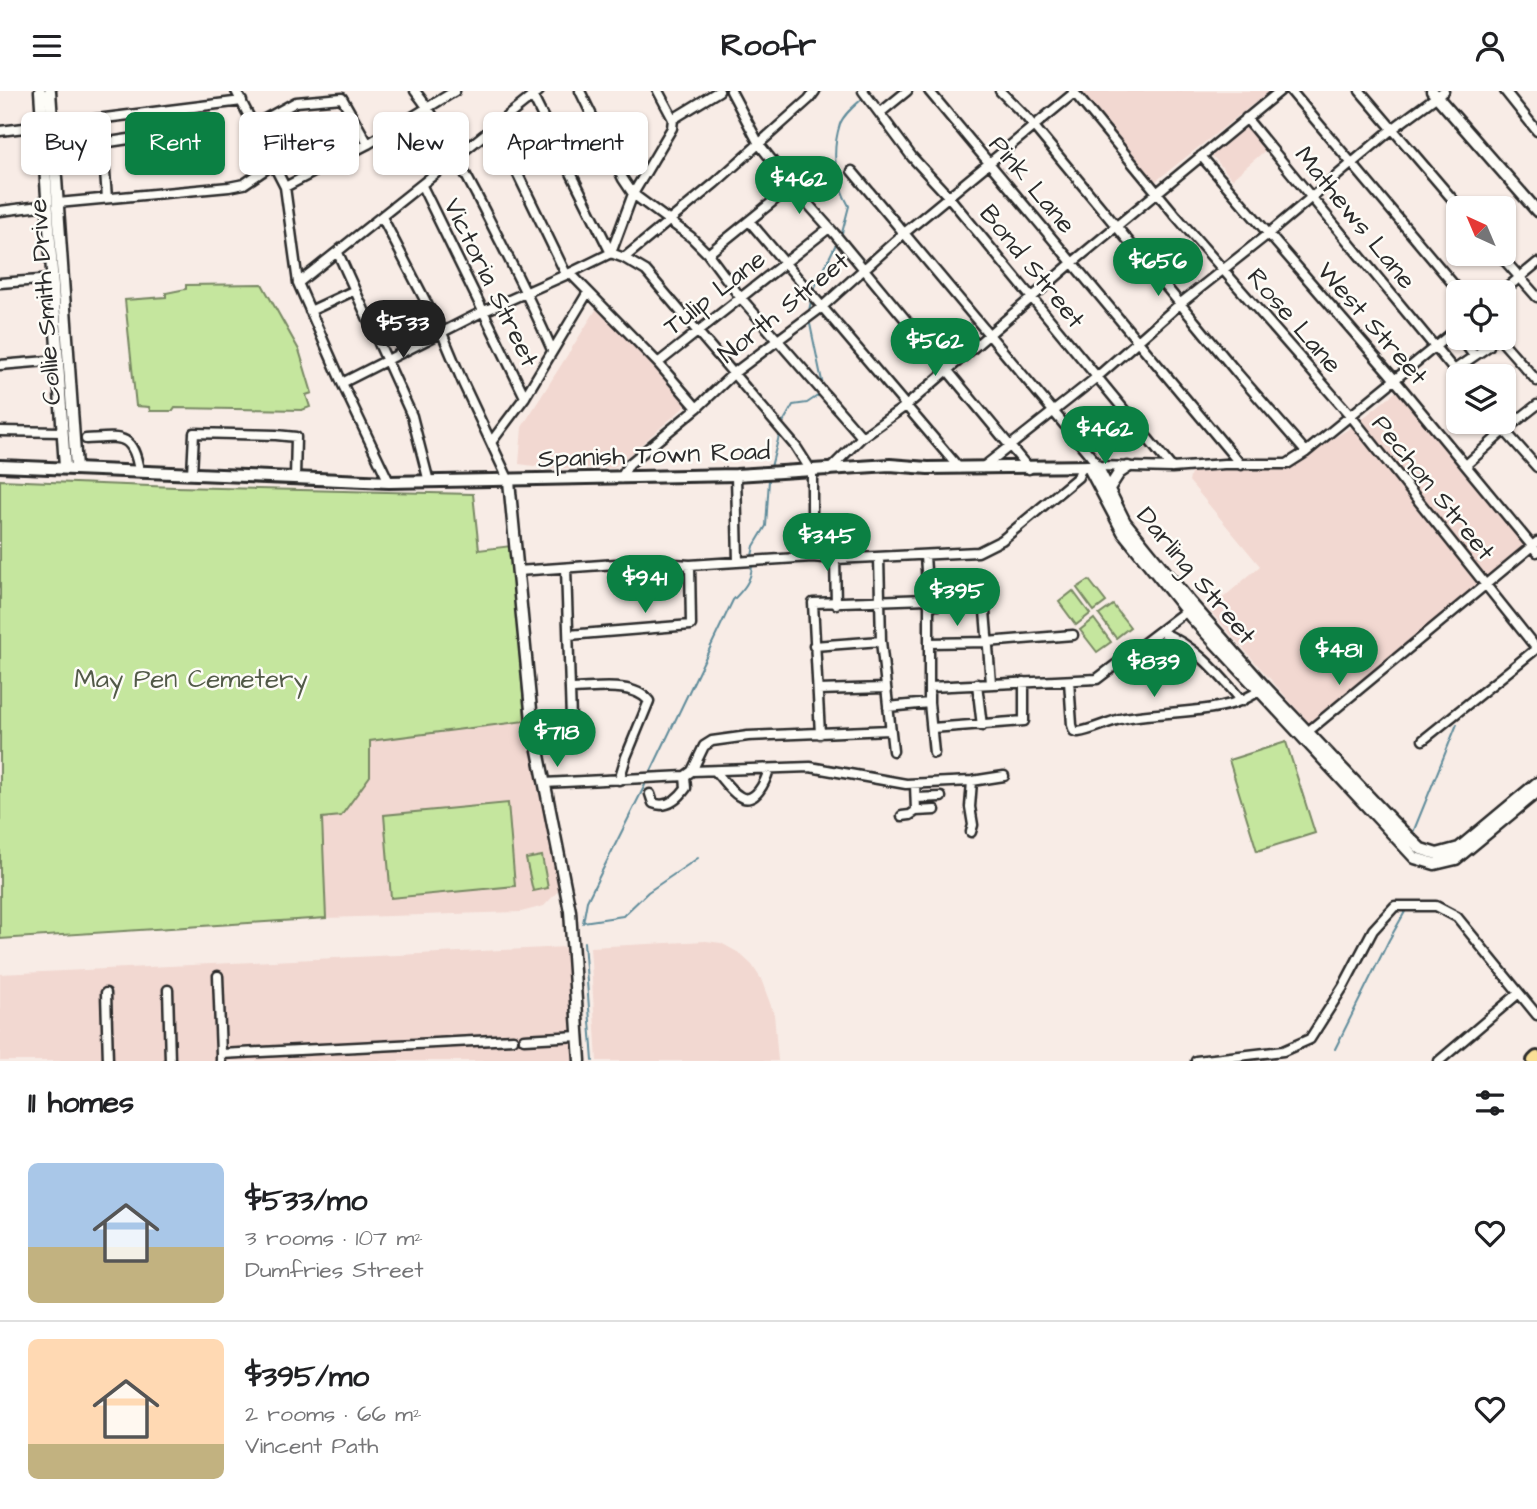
<!DOCTYPE html>
<meta charset="utf-8">
<style>
:root{--surface:#fff;--page:#f6f6f6;--text:#202124;--muted:#757577;--line:#e0e0e0;--accent:#0b8043}
body{margin:0;font-family:"Architects Daughter",sans-serif;background:var(--page);color:var(--text);height:100vh;display:flex;flex-direction:column;font-size:26px;white-space:nowrap}
*{box-sizing:border-box;margin:0}
p{font-size:23px;color:var(--muted)}
.icon{flex:none;width:38px;height:38px;fill:none;stroke:currentColor;stroke-width:2;stroke-linecap:round;stroke-linejoin:round}
.map{position:relative;height:970px;overflow:hidden}
.side{display:flex;flex-direction:column;background:var(--surface);flex:1}
.side>*{flex:none}
.hud{position:absolute;left:21px;top:21px;width:700px;height:63px;display:flex;gap:14px}
.needle{width:46px;rotate:316deg}
.tools{position:absolute;left:1446px;top:105px;display:grid;gap:14px}
.tools a{display:grid;place-items:center;width:70px;height:70px;border-radius:10px;background:var(--surface);box-shadow:0 2px 5px #0004;font-size:35px}
.price{position:absolute;translate:-50% -60px;padding:0 16px;border-radius:24px;background:var(--accent);color:#fff;font-size:23px;line-height:46px;filter:drop-shadow(0 2px 4px #0008)}
.price::after{content:'';position:absolute;left:50%;top:42px;width:21px;height:16px;margin-left:-10px;background:inherit;clip-path:polygon(0 0,100% 0,50% 100%)}
.price.current{background:#222;color:#fff}
ul{padding:0;list-style:none}
li{display:flex;align-items:center;gap:21px;height:175px;padding:0 28px}
li+li{border-top:2px solid var(--line)}
li span{display:grid;place-items:center;flex:none;width:196px;height:140px;border-radius:10px;color:#555}
li>.icon{margin-inline-start:auto}
span .icon{width:84px;height:84px;fill:#fffc;stroke-width:1}
li b{font-size:30px}
h2{display:flex;justify-content:space-between;align-items:center;height:84px;padding:0 28px;font-size:30px}
.pill{padding:0 24px;border-radius:10px;background:var(--surface);box-shadow:0 2px 5px #0004;font-size:24px;line-height:63px}
.pill.current{background:var(--accent);color:#fff}
header{display:flex;justify-content:space-between;align-items:center;height:91px;padding:0 28px;background:var(--surface);font-size:32px;font-weight:800}
.map>svg:first-child{display:block}
.built{fill:#f2d8d1}
.green{fill:#c5e69e;stroke:#788864;stroke-width:2}
.lines{fill:none;stroke-linecap:round;stroke-linejoin:round}
.stream{stroke:#608c9b;stroke-width:2}
.minor-casing{stroke:#2b2b2b;stroke-width:13}
.tertiary-casing{stroke:#2b2b2b;stroke-width:15}
.secondary-casing{stroke:#2b2b2b;stroke-width:16}
.trunk-casing{stroke:#2b2b2b;stroke-width:18}
.minor{stroke:#fdfcf7;stroke-width:8}
.tertiary{stroke:#fdfcf7;stroke-width:10}
.secondary{stroke:#fdfcf7;stroke-width:10}
.trunk{stroke:#fadf96;stroke-width:12}
.labels{text-anchor:middle;stroke-width:5;stroke-linejoin:round;paint-order:stroke}
.street-label{font-size:26px;fill:#2b2b2b;stroke:#fdfcf7}
.park-label{font-size:26px;fill:#525a48;stroke:#fdfcf7}
</style>
<header><svg class="icon" aria-label="menu" viewBox="0 0 24 24"><path d="M4 6h16M4 12h16M4 18h16"/></svg>Roofr<svg class="icon" aria-label="person" viewBox="0 0 24 24"><circle cx="12" cy="8" r="4"/><path d="M4 21q1-7 8-7t8 7"/></svg></header>
<div class="map">
<svg width="1537" height="970" viewBox="0 0 1537 970">
<rect width="100%" height="100%" fill="#f8ece6"/>
<filter id="ink" filterUnits="userSpaceOnUse"><feTurbulence type="fractalNoise" baseFrequency=".0143" numOctaves="2"/><feDisplacementMap in="SourceGraphic" scale="14" xChannelSelector="R" yChannelSelector="G"/><feConvolveMatrix kernelMatrix="1 2 1 2 8 2 1 2 1" color-interpolation-filters="sRGB"/></filter>
<g filter="url(#ink)">
<path class="built" d="M1077,0H1270L1152,93Z
M1246,31L1268,57L1232,88L1210,62Z
M599,214L617,237L689,312L614,377H549L519,373L522,336Z
M1398,299L1525,455L1310,633L1209,519L1260,475L1189,390L1192,379L1289,374L1352,336Z
M525,630L559,779L560,798L544,815L521,821L326,827L322,726L341,724L370,649Z
M706,850L721,852L739,862L752,874L761,888L774,923L778,970H597L590,856Z
M566,856L573,970H0V883Z"/>
<path class="green" d="M262,193L299,259L312,302L306,304L310,316L302,319L175,317L173,320H150L149,316L136,315L125,209L166,206V202L186,198V194Z
M0,389L175,396L473,403L479,459L511,455L525,630L370,650V685L341,725L322,727L326,827L0,848Z
M1089,489L1106,511L1094,520L1077,497Z
M1073,500L1090,523L1076,534L1059,511Z
M1113,514L1130,536L1116,547L1099,524Z
M1094,528L1111,551L1097,561L1080,539Z
M1286,651L1315,742L1257,760L1229,669Z
M508,712L515,795L391,807L384,724Z
M542,765L548,797L533,800L526,768Z"/>
<g class="lines">
<path class="stream" d="M842,142L849,115C835,91 831,61 840,33C844,23 854,15 862,8
M813,200L835,155
M809,220L811,210
M810,233L823,295
M782,333L793,314L807,312L819,304
M771,376L779,345
M752,465L754,455L766,435L769,389
M651,680L733,509C744,498 751,490 752,475
M1412,744L1457,633
M583,831L623,825L648,801L698,767
M583,832L587,810L645,694
M584,851L593,970
M1335,958L1389,849L1406,819"/>
<defs>
<path id="minor" d="M236,0L285,96L298,192L342,292L389,391
M415,0C440,31 457,68 476,103C502,154 529,205 552,259
M530,0L611,162L624,167L715,92L809,8L815,0
M580,0L623,88L633,103L691,146L708,163L740,206L862,346
M658,0L673,28L672,37L633,103L611,162L570,182L658,272L697,317
M731,0L759,53L792,95L834,142L1029,378
M863,0L912,66L948,105L1172,377
M929,0L1241,374
M1000,0L1027,27L1238,283L1306,361
M1073,0L1177,126L1350,324L1537,558
M1291,0L1460,201
M1360,0L1460,117
M1505,0L1537,40
M880,22L907,0
M1246,27L1459,285
M673,28L719,0
M254,34L296,11L342,7L368,53
M495,36L566,183
M0,40L242,10
M1201,65L1390,283L1537,461
M852,80L1094,369L1097,375L1172,377L1224,373H1287L1306,361L1458,237
M422,95L525,306
M285,96L368,53L455,0
M107,107L103,55L109,51L149,45L153,40L154,21
M58,112L229,96L244,93L275,72
M0,120L48,114
M382,126L442,242L463,292L509,390
M750,131L959,377
M338,162L412,325L429,391
M708,163L792,95
M1499,163L1537,206
M624,167L646,180L796,356L812,381V466
M0,192L53,188
M298,192L539,0
M1502,201L1537,172
M310,220L355,199
M1461,247L1474,265
M1499,247L1537,290
M658,272L829,137
M0,274L59,269
M1454,279L1489,255
M342,292L482,221L570,182
M1497,331L1537,376
M0,340L63,341
M86,348C120,346 133,341 139,380
M492,350L525,306L588,201
M1466,374L1505,339L1537,314
M982,377L1097,286L1181,212L1268,143L1391,39L1444,0
M828,380L862,346L907,314L1072,172L1280,0
M192,383L194,342L276,344L296,346L295,387
M736,384L738,471
M621,387L629,373L697,317L734,282L822,216L903,143L1074,2
M925,465L928,508
M879,466L881,550L893,660
M835,468L836,513
M518,480L644,471L690,474L812,466L835,468L978,461L1002,449L1078,386L1082,375
M927,487L955,485
M929,515V612L934,662
M1161,541C1196,555 1218,582 1242,610
M569,544L691,534L690,474
M929,552L987,551L1073,544
M814,555L881,550
M1069,590L1072,634L1074,640L1078,641C1092,639 1105,632 1120,628C1163,618 1229,626 1262,597
M977,593L982,635
M929,596L1097,588L1186,520
M571,598C594,598 633,590 649,610L626,666L619,689
M818,599L885,597
M888,616L929,612
M532,629H571L566,477
M932,637L1024,630V591
M820,643L813,512L928,508L929,515L984,508L991,592
M1305,643L1537,451
M1423,649L1536,558
M692,680L810,676L906,693L972,690L1004,685
M715,680C722,687 730,700 739,705C755,716 766,689 769,678
M544,692L685,685L692,680L704,655L712,650L748,645L890,639
M915,693L916,720
M650,703L653,712C667,718 678,708 686,697L685,685
M916,707L941,706
M902,725L910,724L916,720L935,719
M971,741L973,734L970,716L972,690
M218,885L221,963
M168,899L170,970
M106,902L108,970
M524,948L579,945
M221,970V963L513,948
M1196,970L1283,960L1310,948L1343,896L1373,839L1395,815H1436L1457,826L1537,924
M1439,970L1519,902"/>
<path id="tertiary" d="M40,0L65,376
M50,0L76,377
M1432,0L1537,120
M1088,375L1123,441L1192,527L1415,767L1435,773L1456,768L1537,701
M1097,375L1125,431L1189,510L1264,595L1392,730L1421,758L1437,763L1459,757L1537,692
M509,390L532,629L570,820L580,970
M1108,399L1119,382L1128,376"/>
<path id="secondary" d="M0,375L389,391L736,384L890,374L928,377L1097,375"/>
<path id="trunk" d="M1534,970L1537,967"/>
</defs>
<use href="#minor" class="minor-casing"/>
<use href="#tertiary" class="tertiary-casing"/>
<use href="#secondary" class="secondary-casing"/>
<use href="#trunk" class="trunk-casing"/>
<use href="#minor" class="minor"/>
<use href="#tertiary" class="tertiary"/>
<use href="#secondary" class="secondary"/>
<use href="#trunk" class="trunk"/>
</g>
</g>
<g class="labels">
<g class="street-label">
<text transform="translate(1033 93) rotate(50)" y="9">Pink Lane</text>
<text transform="translate(1356 126) rotate(51)" y="9">Mathews Lane</text>
<text transform="translate(1033 175) rotate(51)" y="9">Bond Street</text>
<text transform="translate(492 191) rotate(64)" y="9">Victoria Street</text>
<text transform="translate(714 201) rotate(-38)" y="9">Tulip Lane</text>
<text transform="translate(44 211) rotate(-94)" y="9">Collie Smith Drive</text>
<text transform="translate(783 216) rotate(-39)" y="9">North Street</text>
<text transform="translate(1295 229) rotate(49)" y="9">Rose Lane</text>
<text transform="translate(1373 232) rotate(49)" y="9">West Street</text>
<text transform="translate(654 363) rotate(-2)" y="9">Spanish Town Road</text>
<text transform="translate(1434 396) rotate(51)" y="9">Pechon Street</text>
<text transform="translate(1197 484) rotate(50)" y="9">Darling Street</text>
</g>
<g class="park-label">
<text x="191" y="596">May Pen Cemetery</text>
</g>
</g>
</svg>
<div class="tools">
<a><svg class="needle" viewBox="-14 -14 28 28"><path d="M0-13l5 13h-10z" fill="#e53935"/><path d="M0 13l5-13h-10z" fill="#757577"/></svg></a>
<a><svg class="icon" aria-label="locate" viewBox="0 0 24 24"><circle cx="12" cy="12" r="6"/><path d="M12 2v4M12 18v4M2 12h4M18 12h4"/></svg></a>
<a><svg class="icon" aria-label="layers" viewBox="0 0 24 24"><path d="M12 4l9 5-9 5-9-5zM3 14l9 5 9-5"/></svg></a>
</div>
<b class="price" style="left:799px;top:125px">$462</b>
<b class="price" style="left:1158px;top:207px">$656</b>
<b class="price current" style="left:403px;top:269px">$533</b>
<b class="price" style="left:935px;top:287px">$562</b>
<b class="price" style="left:1105px;top:375px">$462</b>
<b class="price" style="left:827px;top:482px">$345</b>
<b class="price" style="left:645px;top:524px">$941</b>
<b class="price" style="left:957px;top:537px">$395</b>
<b class="price" style="left:1339px;top:596px">$481</b>
<b class="price" style="left:1154px;top:608px">$839</b>
<b class="price" style="left:557px;top:678px">$718</b>
<div class="hud">
<a class="pill">Buy</a>
<a class="pill current">Rent</a>
<a class="pill">Filters</a>
<a class="pill">New</a>
<a class="pill">Apartment</a>
</div>
</div>
<section class="side">
<h2>11 homes<svg class="icon" aria-label="filters" viewBox="0 0 24 24"><path d="M4 7h16M4 17h16"/><circle cx="9" cy="7" r="2"/><circle cx="15" cy="17" r="2"/></svg></h2>
<ul>
<li><span style="background:linear-gradient(#a9c7e8 60%,#c2b280 0)"><svg class="icon" aria-label="home" viewBox="0 0 24 24"><path d="M3 11l9-7 9 7M6 9v11h12V9"/></svg></span><div><b>$533/mo</b><p>3 rooms · 107 m²</p><p>Dumfries Street</p></div><svg class="icon" aria-label="heart" viewBox="0 0 24 24"><path d="M12 20l-8-8c-3-5 5-10 8-4 3-6 11-1 8 4z"/></svg></li>
<li><span style="background:linear-gradient(#ffd9b3 75%,#c2b280 0)"><svg class="icon" aria-label="home" viewBox="0 0 24 24"><path d="M3 11l9-7 9 7M6 9v11h12V9"/></svg></span><div><b>$395/mo</b><p>2 rooms · 66 m²</p><p>Vincent Path</p></div><svg class="icon" aria-label="heart" viewBox="0 0 24 24"><path d="M12 20l-8-8c-3-5 5-10 8-4 3-6 11-1 8 4z"/></svg></li>
</ul>
</section>
